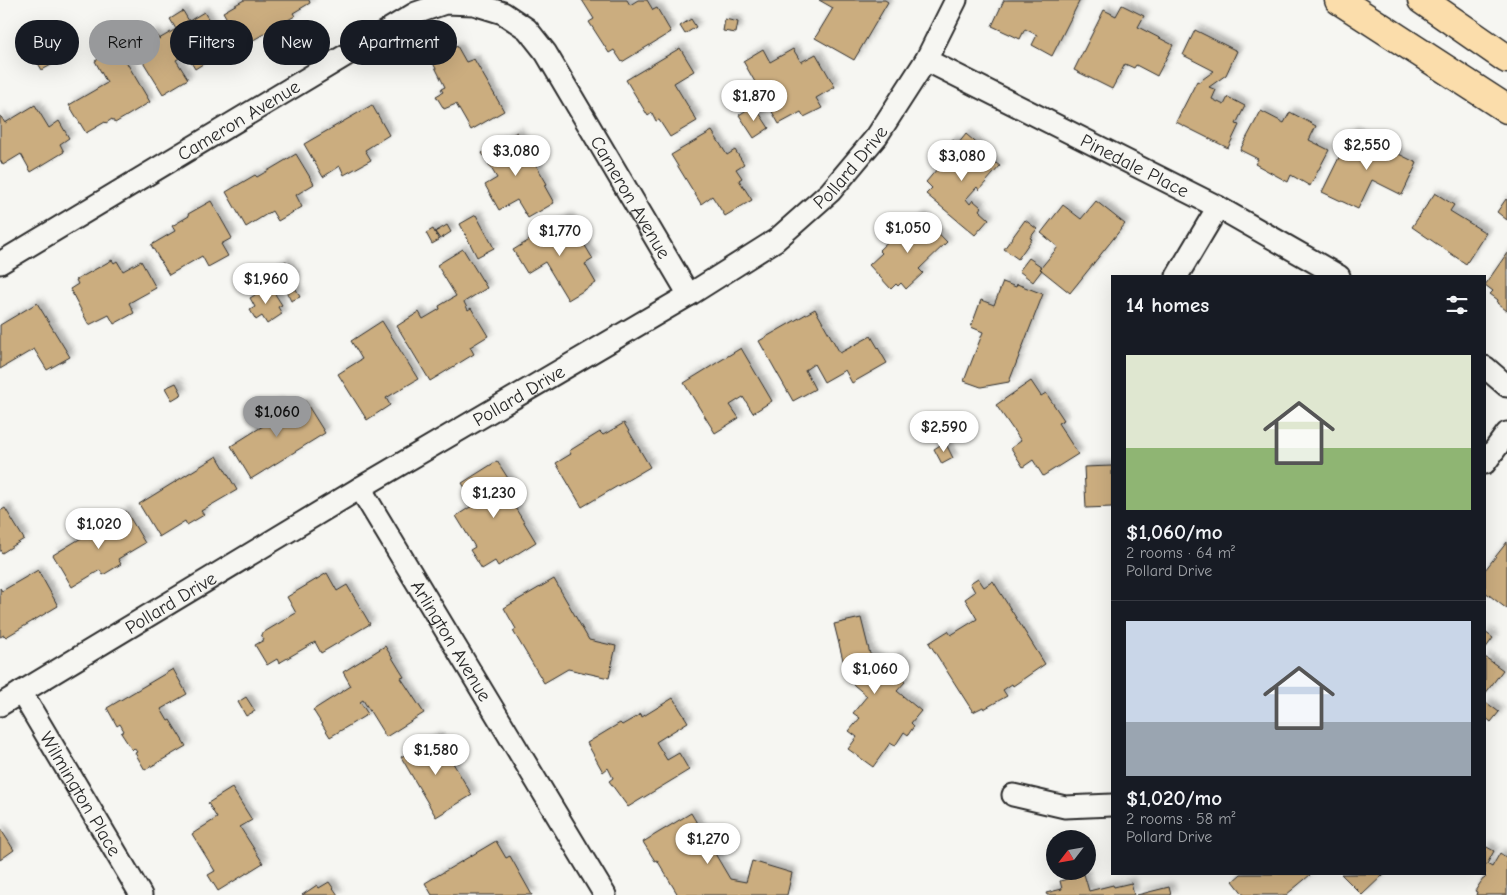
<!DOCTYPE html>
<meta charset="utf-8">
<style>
:root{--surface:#171b24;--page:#20242c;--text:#f1f3f6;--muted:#9ea1a6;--line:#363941;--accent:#98999b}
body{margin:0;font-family:"Comic Neue",sans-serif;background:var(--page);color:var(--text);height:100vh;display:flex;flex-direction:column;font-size:19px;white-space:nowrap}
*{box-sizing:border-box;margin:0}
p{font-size:16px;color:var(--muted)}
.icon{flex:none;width:28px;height:28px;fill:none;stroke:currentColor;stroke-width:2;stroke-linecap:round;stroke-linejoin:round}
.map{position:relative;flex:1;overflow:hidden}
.details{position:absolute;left:1111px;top:275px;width:375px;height:600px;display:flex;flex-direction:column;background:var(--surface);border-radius:0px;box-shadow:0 5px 20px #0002}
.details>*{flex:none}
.top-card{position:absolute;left:15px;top:20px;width:475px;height:45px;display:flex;gap:10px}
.needle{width:32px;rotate:239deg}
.tools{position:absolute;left:1046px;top:830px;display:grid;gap:10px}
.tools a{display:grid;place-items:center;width:50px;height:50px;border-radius:50%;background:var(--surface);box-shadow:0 5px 20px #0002;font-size:25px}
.price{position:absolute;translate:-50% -42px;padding:0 11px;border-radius:18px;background:#fff;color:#222;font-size:16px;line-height:32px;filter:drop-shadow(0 1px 2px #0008)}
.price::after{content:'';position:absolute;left:50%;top:30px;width:15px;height:11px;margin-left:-8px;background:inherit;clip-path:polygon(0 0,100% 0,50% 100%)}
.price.active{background:var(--accent);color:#111}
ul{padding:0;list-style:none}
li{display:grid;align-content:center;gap:10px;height:265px;padding:0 15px}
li+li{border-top:1px solid var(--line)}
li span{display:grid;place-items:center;height:155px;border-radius:0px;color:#555}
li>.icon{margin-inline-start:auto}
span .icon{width:90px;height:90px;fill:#fffc;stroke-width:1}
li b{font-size:21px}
h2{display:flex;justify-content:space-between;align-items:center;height:60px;padding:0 15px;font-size:21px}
.chip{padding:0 18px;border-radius:22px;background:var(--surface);box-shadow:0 5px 20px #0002;font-size:18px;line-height:45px}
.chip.active{background:var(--accent);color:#111}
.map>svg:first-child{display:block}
.building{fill:#cbad7f;stroke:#2b2b2b;filter:url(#shadow)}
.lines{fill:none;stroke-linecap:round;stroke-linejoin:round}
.minor-casing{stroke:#2b2b2b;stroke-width:25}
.trunk-casing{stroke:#2b2b2b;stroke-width:31}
.minor{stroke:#f6f6f2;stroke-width:21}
.trunk{stroke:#fbddab;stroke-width:28}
.labels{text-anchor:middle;stroke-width:4;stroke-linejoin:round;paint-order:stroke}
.street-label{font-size:19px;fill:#2b2b2b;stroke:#f6f6f2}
</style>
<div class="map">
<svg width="1507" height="895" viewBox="0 0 1507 895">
<defs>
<filter id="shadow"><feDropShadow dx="4.5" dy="-4.5" stdDeviation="2.5" flood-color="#0004"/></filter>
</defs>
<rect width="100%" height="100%" fill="#f6f6f2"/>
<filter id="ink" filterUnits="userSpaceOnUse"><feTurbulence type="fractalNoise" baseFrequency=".02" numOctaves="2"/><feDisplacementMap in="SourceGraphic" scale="10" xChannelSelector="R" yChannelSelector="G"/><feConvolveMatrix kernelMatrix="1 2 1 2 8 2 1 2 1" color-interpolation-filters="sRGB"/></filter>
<g filter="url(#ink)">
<path class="building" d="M244,0H309L310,3L293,13L295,16L243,46L223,12Z
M582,0H627L630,5L638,0H647L653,10L657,8L671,32L622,62L614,50L609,53L589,22L594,19Z
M819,0H885L888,2L854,60L815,38L833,8Z
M1004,0H1080L1052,56L1032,45L1037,35L1025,29L1020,39L992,26Z
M1122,5L1144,16L1138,27L1173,45L1157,76L1136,65L1134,68L1125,64L1112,89L1074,70L1104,10L1116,16Z
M183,11L189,21L204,12L227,49L195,69L186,54L176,60L188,79L163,94L137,52L143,49L139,42L155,33L159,39L176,29L170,19Z
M691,19L696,27L685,34L680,26Z
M725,19L738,22L736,33L723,31Z
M1195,30L1237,51L1226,75L1209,87L1216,90L1212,99L1224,105L1228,97L1245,106L1236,124L1239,125L1228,148L1176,122L1197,81L1199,82L1214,71L1183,55Z
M457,46L466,62L474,59L504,111L471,130L456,104L444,109L436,96L443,92L441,89L445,87L432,61Z
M46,47L55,63L42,70L33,55Z
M118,48L150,102L115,123L112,119L106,123L105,122L86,133L69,105L107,83L95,61Z
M680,48L694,71L674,83L697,121L670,137L659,120L656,121L652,113L648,116L626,80Z
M763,49L770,62L793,49L801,62L816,54L835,87L816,98L822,108L804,117L801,112L779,124L743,61Z
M35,105L49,128L59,121L69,138L60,144L64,152L31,172L21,154L3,165L0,160V115L5,123Z
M372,105L389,135L365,150L371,160L344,175L340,166L323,177L304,144Z
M754,105L769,128L754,138L739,115Z
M1261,111L1284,123L1290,112L1316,126L1309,140L1329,150L1310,186L1291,175L1288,182L1255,164L1258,159L1240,150Z
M712,131L727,155L735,150L744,164L736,169L742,178L739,180L752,200L725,216L712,196L701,204L671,155Z
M1352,131L1417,163L1402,195L1372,180L1358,209L1322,192Z
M517,132L547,184L544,185L554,203L528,218L517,200L499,210L485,185L497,178L482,153Z
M966,134L990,155L988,157L1000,166L979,190L977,187L966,199L970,204L973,200L981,207L979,210L989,219L975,235L926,194L932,188L926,182L949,155L944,151L953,140L958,144Z
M296,154L314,184L296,195L302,207L278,221L272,211L246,227L226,192L255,175L257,177Z
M1435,193L1454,205L1450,211L1486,233L1466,264L1412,227Z
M1506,199L1507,200V220L1497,212Z
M211,201L232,238L221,244L228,256L208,267L202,256L169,275L151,245L175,231L172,226L189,216L188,214Z
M1096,201L1125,224L1070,293L1040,269L1058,247L1041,233L1063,205L1081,219Z
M476,215L494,248L477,257L460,224Z
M922,216L947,242L919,269L923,273L906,289L901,283L898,286L896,284L891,289L869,265L882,253L879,250L901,229L904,232Z
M568,217L593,259L585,264L596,283L568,300L545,262L527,273L513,250Z
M1025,220L1037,229L1030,238L1032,239L1018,259L1004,249Z
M447,225L451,232L440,239L435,232Z
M433,229L439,240L432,244L426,233Z
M463,249L487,288L464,302L468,310L471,308L488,336L470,347L474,354L430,381L397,326L419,312L423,319L440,309L439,306L456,296L437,265Z
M1507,253V311L1497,303L1498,300L1490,294L1493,291L1485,285Z
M1029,258L1042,267L1040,269L1042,270L1033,282L1019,271Z
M112,260L114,263L117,261L123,271L141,261L156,288L129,303L134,313L114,324L109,315L89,325L70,289L78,284L76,280Z
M286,261L297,279L285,287L274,269Z
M1003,282L1016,287L1017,284L1043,294L1009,382L981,387L964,381L983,332L971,327L981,300L994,305Z
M270,286L282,305L278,307L282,314L267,324L262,316L256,320L250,310L255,307L250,298Z
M296,289L300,297L291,301L287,293Z
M37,303L70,357L47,370L34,349L0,369V325Z
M815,309L840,353L871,336L887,363L852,383L845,370L824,382L814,364L805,370L815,389L793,401L759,341Z
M382,321L418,379L386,398L390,405L367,420L338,374L362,359L351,341Z
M741,348L772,401L753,413L743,397L730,405L739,418L715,433L684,383Z
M1031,381L1041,396L1046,393L1064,420L1058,423L1078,454L1043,476L1033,460L1023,467L1011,448L1021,441L996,405Z
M176,383L182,394L172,400L165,388Z
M305,401L325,433L251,479L231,446L266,424L261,414L278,403L285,414Z
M624,423L650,467L582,507L556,463L571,454L569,451L600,432L603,435Z
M945,442L953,458L942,464L934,449Z
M217,456L237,490L201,511L204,515L187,525L185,521L159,537L139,504Z
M497,461L513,486L505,491L536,542L498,566L495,561L482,569L470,550L475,547L456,516L475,504L462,483Z
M1112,466V507L1086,508L1084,467Z
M5,508L24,539L2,553L0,550V511Z
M126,511L145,543L118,559L121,564L103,575L100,570L72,587L53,555Z
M1507,542V609L1485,592V570Z
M38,570L58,606L6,637L4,635L0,637V588L2,591Z
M327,573L337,591L347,585L370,624L321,653L315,642L279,663L277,659L267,665L255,645L264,640L261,634L296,613L287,597Z
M978,578L984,587L993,581L1045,664L1013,686L1012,684L1003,690L1007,696L984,709L983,707L973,712L929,643L948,631L951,635L977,619L965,599L975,592L970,583Z
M554,579L589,640L616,646L609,678L568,669L544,683L513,631L516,629L504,608Z
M861,618L870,654L887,666L895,655L910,666L901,677L905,682L897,691L921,711L911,723L914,726L908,735L904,732L895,746L890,743L873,767L848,749L857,737L849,731L860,718L853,713L867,696L848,680L834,624Z
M1485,632L1493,638L1485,649Z
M385,646L404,677L401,678L424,713L386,737L363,700L360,702L368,714L330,737L313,710L351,686L343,672Z
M1485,657L1503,670L1485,694Z
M173,669L187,694L161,709L168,721L170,720L186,746L145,770L135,753L137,752L134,748L132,750L121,733L124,731L120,724L117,726L107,708Z
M246,697L255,711L246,716L238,702Z
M673,698L688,722L656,742L667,760L679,753L689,770L628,807L609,781L613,778L608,768L603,772L587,743L620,723L622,725L641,714L642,717Z
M1487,703L1499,712L1491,722L1485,717V706Z
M437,736L472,795L436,817L401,757Z
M232,788L252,820L240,827L263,863L218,891L208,875L215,871L192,834L217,818L208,803Z
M691,813L730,879L746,882L752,861L792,873L787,895H678L657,860L655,861L643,842Z
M0,828L14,850L0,860Z
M496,841L506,858L510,856L532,895H432L425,883Z
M1485,846L1494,851L1487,864L1492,867L1500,853L1507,858V895H1476L1477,892L1475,891L1483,879H1484L1486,877L1476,874H1485Z
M1084,874L1089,891L1113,885L1114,887L1131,883L1134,895H1047L1046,893L1062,889L1060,881Z
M1241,874H1309L1310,875L1286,895H1244L1233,881Z
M1341,874H1384L1362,895Z
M329,882L338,895H302L317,885L319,888Z
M1169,887L1171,895H1137Z"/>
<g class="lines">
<defs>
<g id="minor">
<path id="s1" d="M926,60L1218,207L1339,276"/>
<path id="s2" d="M0,263L416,13L445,3L474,4L503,13L527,29L546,53L689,295"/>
<path d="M1177,276L1218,207"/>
<path d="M1485,367L1507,386"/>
<path d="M1485,463L1507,433"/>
<path id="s3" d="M360,488L605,895"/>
<path id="s4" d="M21,692L141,895"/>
<path id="s5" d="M0,705L360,488L689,295L776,240L830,192L877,136L926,60L956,0"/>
<path d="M1013,795L1065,807L1112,805"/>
</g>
<path id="trunk" d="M1339,0L1507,109
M1422,0L1507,59"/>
</defs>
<use href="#minor" class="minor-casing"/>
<use href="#trunk" class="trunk-casing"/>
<use href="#minor" class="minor"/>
<use href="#trunk" class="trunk"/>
</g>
</g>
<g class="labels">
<g class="street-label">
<text dy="7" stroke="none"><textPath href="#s2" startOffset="278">Cameron Avenue</textPath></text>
<text dy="7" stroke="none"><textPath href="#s1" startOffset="234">Pinedale Place</textPath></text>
<text dy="7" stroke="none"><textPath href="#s5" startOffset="1009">Pollard Drive</textPath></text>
<text dy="7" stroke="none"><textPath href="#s2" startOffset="802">Cameron Avenue</textPath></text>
<text dy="7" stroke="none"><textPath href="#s5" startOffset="604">Pollard Drive</textPath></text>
<text dy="7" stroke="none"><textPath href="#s5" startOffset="199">Pollard Drive</textPath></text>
<text dy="7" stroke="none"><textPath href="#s3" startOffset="178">Arlington Avenue</textPath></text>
<text dy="7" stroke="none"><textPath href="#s4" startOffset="118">Wilmington Place</textPath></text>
</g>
</g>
</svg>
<div class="tools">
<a><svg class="needle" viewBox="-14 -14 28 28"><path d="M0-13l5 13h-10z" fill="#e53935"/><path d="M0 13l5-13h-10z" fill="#9ea1a6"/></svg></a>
</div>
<b class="price" style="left:754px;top:122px">$1,870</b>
<b class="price" style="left:1367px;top:171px">$2,550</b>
<b class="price" style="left:516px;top:177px">$3,080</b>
<b class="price" style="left:962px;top:182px">$3,080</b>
<b class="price" style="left:908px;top:254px">$1,050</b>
<b class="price" style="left:560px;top:257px">$1,770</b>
<b class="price" style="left:266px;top:305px">$1,960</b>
<b class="price active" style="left:277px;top:438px">$1,060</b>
<b class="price" style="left:944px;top:453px">$2,590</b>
<b class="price" style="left:494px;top:519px">$1,230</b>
<b class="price" style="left:99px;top:550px">$1,020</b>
<b class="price" style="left:875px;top:695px">$1,060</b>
<b class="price" style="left:436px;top:776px">$1,580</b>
<b class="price" style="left:708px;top:865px">$1,270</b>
<div class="top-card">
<a class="chip">Buy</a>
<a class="chip active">Rent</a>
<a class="chip">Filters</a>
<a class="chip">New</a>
<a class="chip">Apartment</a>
</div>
<section class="details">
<h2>14 homes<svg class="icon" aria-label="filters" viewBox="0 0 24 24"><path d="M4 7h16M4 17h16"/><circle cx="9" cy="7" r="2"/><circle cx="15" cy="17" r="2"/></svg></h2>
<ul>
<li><span style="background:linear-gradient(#dfe7d0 60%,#8fb573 0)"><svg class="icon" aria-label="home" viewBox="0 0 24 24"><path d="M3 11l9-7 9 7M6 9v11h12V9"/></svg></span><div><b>$1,060/mo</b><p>2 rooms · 64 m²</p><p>Pollard Drive</p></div></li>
<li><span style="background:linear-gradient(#c9d6e8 65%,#9aa5b1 0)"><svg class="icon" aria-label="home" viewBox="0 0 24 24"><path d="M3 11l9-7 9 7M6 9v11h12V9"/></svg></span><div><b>$1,020/mo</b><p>2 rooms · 58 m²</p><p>Pollard Drive</p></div></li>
</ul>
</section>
</div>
